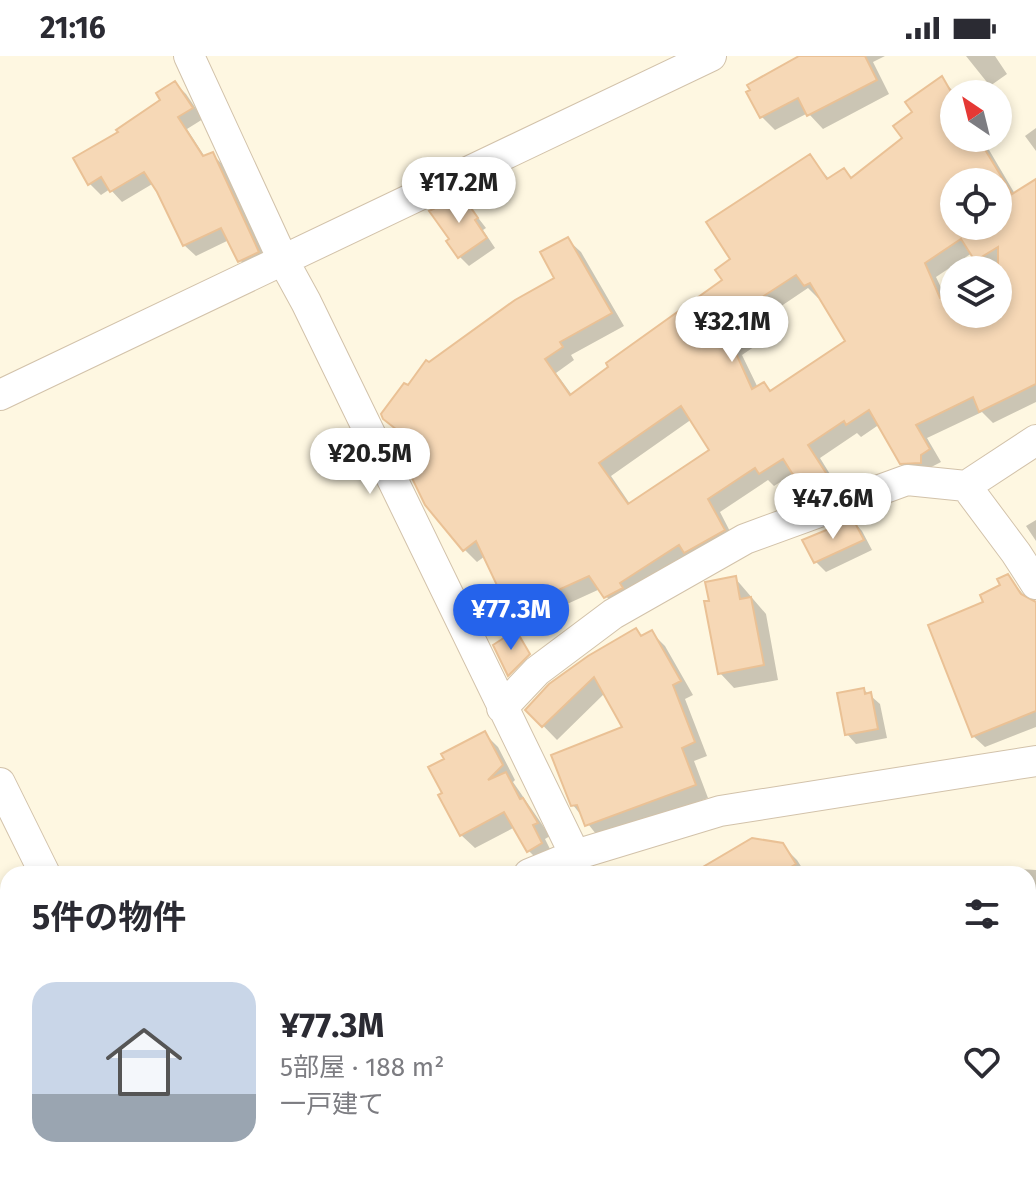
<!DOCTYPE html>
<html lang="ja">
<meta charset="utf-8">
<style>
:root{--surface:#fff;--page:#f7f7f7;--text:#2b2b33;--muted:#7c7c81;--line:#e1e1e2;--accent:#2563eb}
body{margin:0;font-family:"Fira Sans","Noto Sans JP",sans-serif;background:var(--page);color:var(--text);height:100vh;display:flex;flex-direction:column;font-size:30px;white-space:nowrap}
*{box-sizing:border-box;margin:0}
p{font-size:26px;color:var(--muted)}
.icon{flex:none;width:44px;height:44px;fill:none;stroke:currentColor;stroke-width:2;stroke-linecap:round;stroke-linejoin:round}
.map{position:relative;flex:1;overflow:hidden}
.sheet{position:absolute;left:0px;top:810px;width:1036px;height:312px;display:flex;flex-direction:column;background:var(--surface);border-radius:24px 24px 0 0;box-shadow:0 4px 12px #0003}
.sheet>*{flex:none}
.needle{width:52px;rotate:325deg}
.tools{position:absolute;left:940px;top:24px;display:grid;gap:16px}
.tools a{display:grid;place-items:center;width:72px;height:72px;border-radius:50%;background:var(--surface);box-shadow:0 4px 12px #0003;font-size:40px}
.price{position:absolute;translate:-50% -68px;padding:0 18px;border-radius:28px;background:#fff;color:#222;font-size:26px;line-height:52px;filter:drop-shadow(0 2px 4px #0008)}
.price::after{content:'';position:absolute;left:50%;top:48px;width:24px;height:18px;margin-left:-12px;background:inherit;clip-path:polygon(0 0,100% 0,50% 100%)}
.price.current{background:var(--accent);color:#fff}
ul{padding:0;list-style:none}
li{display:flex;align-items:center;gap:24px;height:200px;padding:0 32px}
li+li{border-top:2px solid var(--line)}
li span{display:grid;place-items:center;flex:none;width:224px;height:160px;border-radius:24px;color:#555}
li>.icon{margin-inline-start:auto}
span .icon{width:96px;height:96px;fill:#fffc;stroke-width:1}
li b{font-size:34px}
h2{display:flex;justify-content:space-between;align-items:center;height:96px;padding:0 32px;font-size:34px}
.status{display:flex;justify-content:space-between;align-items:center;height:56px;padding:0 40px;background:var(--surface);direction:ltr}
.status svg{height:22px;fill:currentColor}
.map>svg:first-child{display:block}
.shadow{fill:#0003;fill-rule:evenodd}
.building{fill:#f6d8b6;stroke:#eac195;stroke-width:2;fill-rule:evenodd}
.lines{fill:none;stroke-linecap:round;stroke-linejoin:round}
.minor-casing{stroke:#d2c2aa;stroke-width:32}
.minor{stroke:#fff;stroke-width:30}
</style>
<div class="status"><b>21:16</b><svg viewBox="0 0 49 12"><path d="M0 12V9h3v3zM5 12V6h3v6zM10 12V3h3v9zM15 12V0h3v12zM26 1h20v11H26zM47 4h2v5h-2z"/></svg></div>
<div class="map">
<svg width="1036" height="1122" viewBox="0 0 1036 1122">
<rect width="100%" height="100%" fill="#fef7e1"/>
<path class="shadow" d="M804,0H885L873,6L889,38L823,73L808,57L775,74L761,60Z
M966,0H995L1007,18L990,30Z
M941,23L956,38L954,82H982L1015,138L1036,155V346L993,367L982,356L927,382L941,406L914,420L901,406L880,368L861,381L857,377L820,402L846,444L821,453L808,440L794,417L774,430L768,424L720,456L736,487L618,554L600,533L554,554L557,559L526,573L513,560L485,500L477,506L464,493L407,382L385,362L429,308L557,223L568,184L581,196L624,270L571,299L574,304L556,317L572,339L724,224L733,204L810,101L830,124H852L905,83L914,56ZM954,126H998V170H954ZM972,197L983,214H998V258H954V239L946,242L936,221ZM808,232L818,242L820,241L848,286L771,336L764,328L758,332L742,299L776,276L765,261ZM692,363L712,395L630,448L611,420Z
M175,27L186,38L203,63L187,73L205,101L212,98L223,109L268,207L251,216L240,204L229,184L196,200L184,189L154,127L122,146L110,133L101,139L90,128L120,76L163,45Z
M1036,72V95L1025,80Z
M462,141L486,172L483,174L495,192L469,210L460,201Z
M1036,464V485L1026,470Z
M853,465L862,475L872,494L826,516L816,506Z
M1008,520L1036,554V671L985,691L973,680L985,547L1003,530Z
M735,522L766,558L778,624L734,632L720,617L711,547Z
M636,574L643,581L651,576L665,590L693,639L685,643L707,700L694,705L708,742L600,783L573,749L625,672L605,637L557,684L528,654Z
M864,634L880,648L887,682L856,688L847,678Z
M484,677L498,691L515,724L513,726L550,780L545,783L554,801L542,808L529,795L515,771L475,792L461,779Z
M782,789L797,804L806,818H695Z
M984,811L1036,814V864H1028V818H984Z
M8,956V1033L0,1038V960Z
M58,1114H87L92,1122H44Z
M332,1114L344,1122H319Z"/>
<path class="building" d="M799,0H865L877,24L807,60L798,42L760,62L746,36L750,34L747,29Z
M942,20L954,41V82H978L1012,138L1036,123V328L979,356L973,341L916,369L930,393L921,399V407L900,408L869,354L846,369L844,365L808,389L835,431L807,441L783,403L759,418L755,412L708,443L725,474L684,497L679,489L620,527L623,532L604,542L589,520L543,541L546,546L512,561L476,485L463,495L425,449L396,389L406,381L383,363L381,358L404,327L408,329L426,304L429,306L515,244L554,222L540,196L568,181L612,257L560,286L563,291L545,303L570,339L608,311L606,307L722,224L715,214L730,203L706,166L810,98L827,123L844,112L851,122L902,82L893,70L912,56L905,46ZM954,126H998V170H954ZM961,183L975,205L998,191V258H954V237L940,242L925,207ZM796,219L804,230L810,227L845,285L770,335L764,326L752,333L731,286L764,263L753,247ZM681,350L709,394L628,448L599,407Z
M175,25L193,52L178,61L203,100L213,96L259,196L238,206L221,172L183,190L157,136L144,116L110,136L101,121L88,129L73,102L118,76L116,74L160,44L156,37Z
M462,139L478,162L475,164L487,182L458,202L446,185L449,183L429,155Z
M853,463L864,484L814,507L802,484Z
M1008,518L1021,538L1036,546V655L972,681L928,569L983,546L980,539L1000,529L997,523Z
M736,520L740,543L751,541L764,609L718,618L704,545H709L705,526Z
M636,572L641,580L652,574L681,625L673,629L695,686L682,692L696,729L585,770L577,749L571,750L551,699L622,671L594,621L542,671L525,654L549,628L588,600Z
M516,574L530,598L508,620L493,589Z
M864,632L865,638L871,636L878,673L845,679L837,637Z
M485,675L503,709L488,724L506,716L520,743L523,742L538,767L533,769L542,787L527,796L504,756L460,780L438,739L442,737L428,711L444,703L441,698Z
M752,782L783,787L796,808L779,818H691Z"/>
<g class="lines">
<defs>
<path id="minor" d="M189,0L283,204L306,246L575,799
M0,339L711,0
M966,430L1016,497L1036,528
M502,652L537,615L613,558L745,483L907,424L966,430L1036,384
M0,727L45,818
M529,818L575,799L720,755L1036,705
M0,1089L8,1085
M102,1114L106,1122
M607,1114L612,1122"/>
</defs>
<use href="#minor" class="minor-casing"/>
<use href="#minor" class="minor"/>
</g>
</svg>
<div class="tools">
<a><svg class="needle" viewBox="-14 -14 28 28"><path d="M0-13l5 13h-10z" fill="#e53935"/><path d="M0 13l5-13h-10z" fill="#7c7c81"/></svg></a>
<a><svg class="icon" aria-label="locate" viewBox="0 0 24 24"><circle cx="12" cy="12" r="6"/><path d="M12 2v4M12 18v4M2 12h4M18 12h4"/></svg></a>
<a><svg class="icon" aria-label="layers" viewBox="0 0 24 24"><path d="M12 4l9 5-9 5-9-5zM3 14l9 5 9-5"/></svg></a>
</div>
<b class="price" style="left:459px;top:169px">¥17.2M</b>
<b class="price" style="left:732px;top:308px">¥32.1M</b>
<b class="price" style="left:370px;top:440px">¥20.5M</b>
<b class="price" style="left:833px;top:485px">¥47.6M</b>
<b class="price current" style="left:511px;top:596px">¥77.3M</b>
<section class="sheet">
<h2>5件の物件<svg class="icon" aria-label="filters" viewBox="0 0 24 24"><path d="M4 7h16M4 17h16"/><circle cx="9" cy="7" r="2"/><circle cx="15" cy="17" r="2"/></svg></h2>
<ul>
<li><span style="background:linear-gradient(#c9d6e8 70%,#9aa5b1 0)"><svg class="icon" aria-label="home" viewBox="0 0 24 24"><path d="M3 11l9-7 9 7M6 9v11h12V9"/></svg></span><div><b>¥77.3M</b><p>5部屋 · 188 m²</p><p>一戸建て</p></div><svg class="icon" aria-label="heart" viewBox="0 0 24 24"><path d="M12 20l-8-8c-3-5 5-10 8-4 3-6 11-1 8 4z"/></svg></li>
</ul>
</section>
</div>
